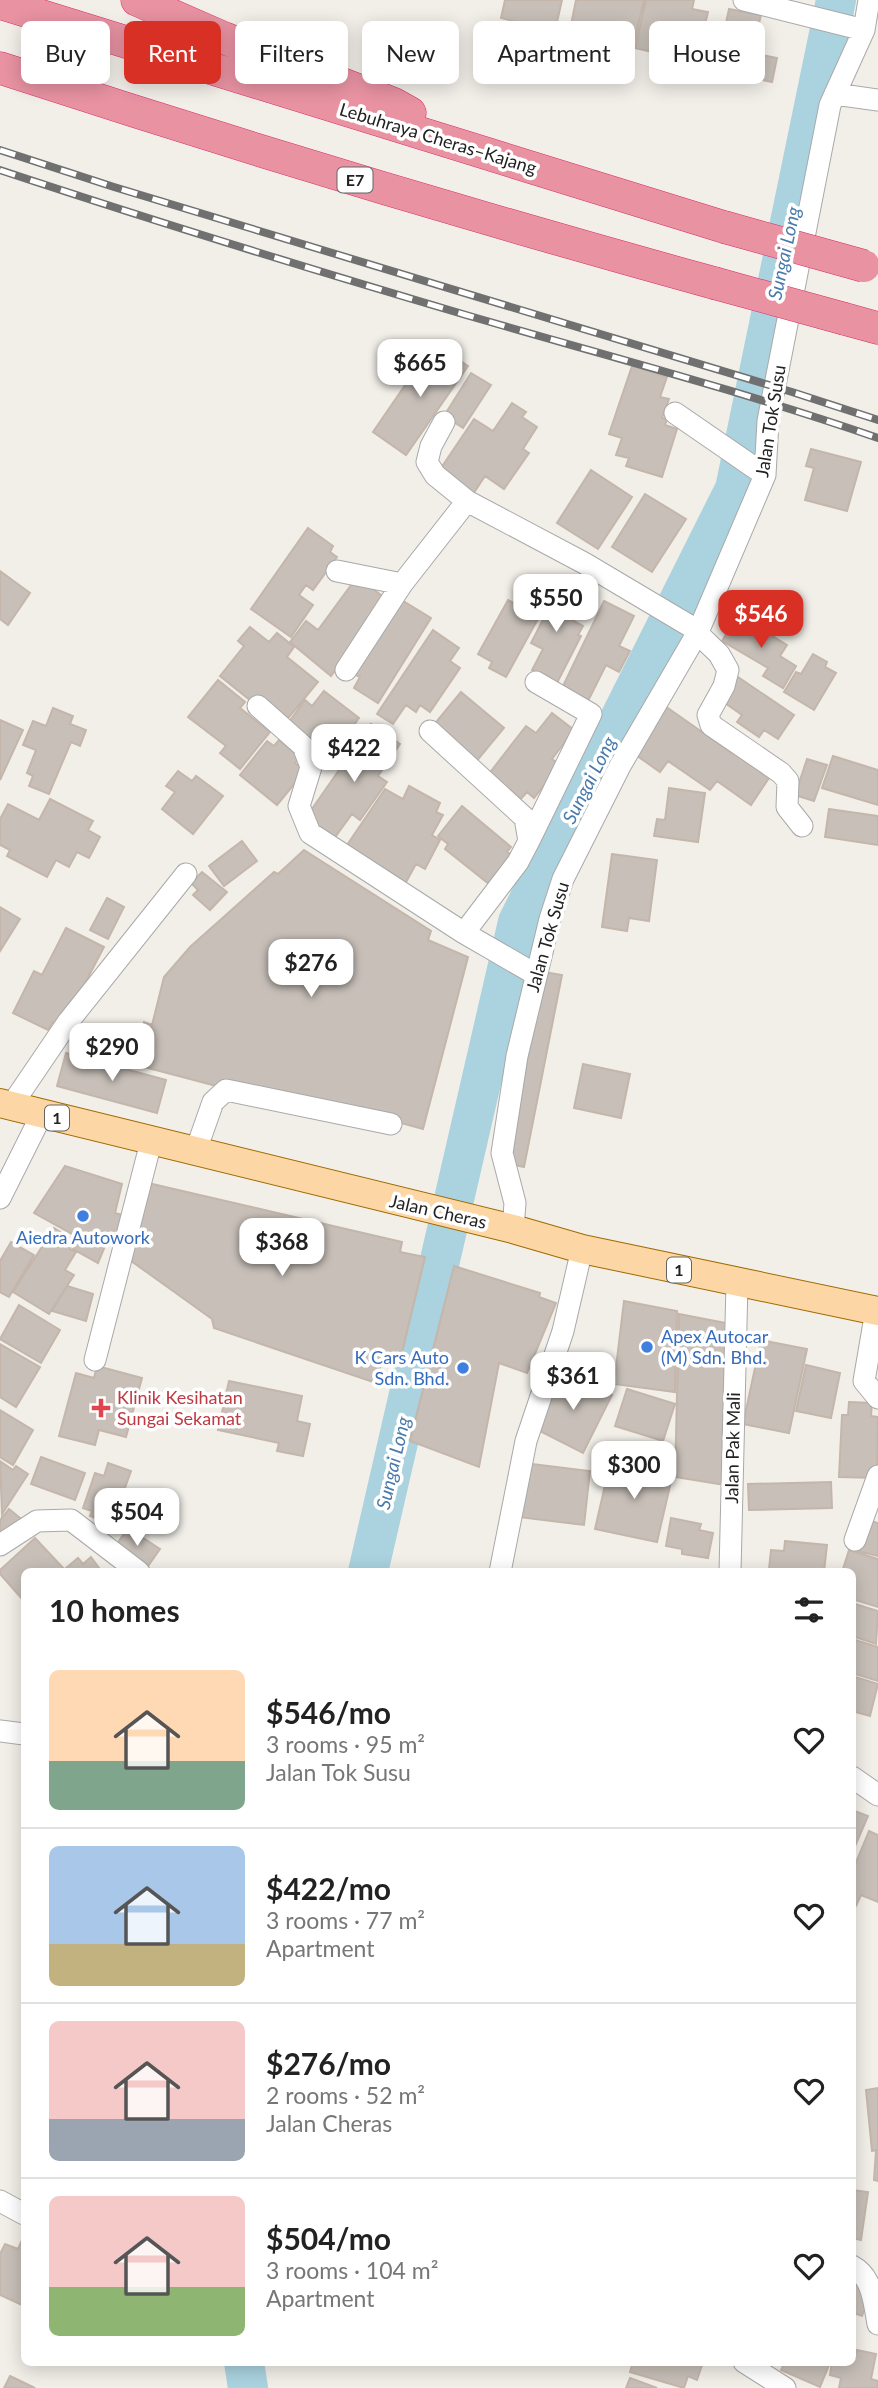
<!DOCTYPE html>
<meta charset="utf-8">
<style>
:root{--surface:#fff;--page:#f6f6f6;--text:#222;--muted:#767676;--line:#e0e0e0;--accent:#d93025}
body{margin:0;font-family:Lato,sans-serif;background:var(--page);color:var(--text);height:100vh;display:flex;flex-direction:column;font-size:26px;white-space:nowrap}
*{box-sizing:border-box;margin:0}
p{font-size:23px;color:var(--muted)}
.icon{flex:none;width:38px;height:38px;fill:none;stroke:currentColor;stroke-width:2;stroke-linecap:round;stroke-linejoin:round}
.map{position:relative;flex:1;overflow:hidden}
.sheet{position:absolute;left:21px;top:1568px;width:835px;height:798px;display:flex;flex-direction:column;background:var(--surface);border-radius:10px;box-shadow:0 4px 18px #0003}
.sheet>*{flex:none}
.top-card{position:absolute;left:21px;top:21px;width:836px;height:63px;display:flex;gap:14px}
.price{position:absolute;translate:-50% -60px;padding:0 16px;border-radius:14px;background:#fff;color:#222;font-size:23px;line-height:46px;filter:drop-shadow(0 2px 4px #0008)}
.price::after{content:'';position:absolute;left:50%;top:42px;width:21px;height:16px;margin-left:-10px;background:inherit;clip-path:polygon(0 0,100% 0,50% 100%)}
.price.on{background:var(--accent);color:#fff}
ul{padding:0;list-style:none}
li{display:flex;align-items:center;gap:21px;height:175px;padding:0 28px}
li+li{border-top:2px solid var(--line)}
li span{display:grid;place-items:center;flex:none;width:196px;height:140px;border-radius:10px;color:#555}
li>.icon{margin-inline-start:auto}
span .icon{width:84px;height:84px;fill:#fffc;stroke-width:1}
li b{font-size:30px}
h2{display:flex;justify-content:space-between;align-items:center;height:84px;padding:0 28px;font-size:30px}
.chip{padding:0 24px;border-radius:10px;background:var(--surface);box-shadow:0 4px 18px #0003;font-size:24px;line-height:63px}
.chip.on{background:var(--accent);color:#fff}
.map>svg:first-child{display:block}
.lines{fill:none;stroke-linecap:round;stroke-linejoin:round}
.river{stroke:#aad3df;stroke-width:40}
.building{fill:#c7bfb8;stroke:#c4b6ab;stroke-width:2}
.minor-casing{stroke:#a9a9a9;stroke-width:23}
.major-casing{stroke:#a06b00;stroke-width:30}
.highway-casing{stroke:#dc2a67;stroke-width:33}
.minor{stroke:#fff;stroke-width:21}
.major{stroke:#fcd6a4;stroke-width:28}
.highway{stroke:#e892a2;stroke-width:32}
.rail-casing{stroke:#707070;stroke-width:8}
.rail{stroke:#fff;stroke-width:5;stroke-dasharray:16;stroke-linecap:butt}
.highway-bridge-casing{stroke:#dc2a67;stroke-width:33;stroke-linecap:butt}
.highway-bridge{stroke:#e892a2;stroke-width:32}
.shop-dot{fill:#3f7fe0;stroke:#fff;stroke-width:2.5}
.health-dot{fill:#e0444e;stroke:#fff;stroke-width:2.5}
.labels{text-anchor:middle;stroke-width:7;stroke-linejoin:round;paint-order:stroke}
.shield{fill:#fff;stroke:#646464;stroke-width:2}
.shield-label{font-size:16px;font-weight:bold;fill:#222}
.street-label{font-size:18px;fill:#222;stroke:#fff}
.shop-label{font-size:18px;fill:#366cbe;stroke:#fff}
.health-label{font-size:18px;fill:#be3a42;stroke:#fff;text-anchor:start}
.water-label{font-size:19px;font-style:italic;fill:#4a7aab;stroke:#fff}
</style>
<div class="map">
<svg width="878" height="2388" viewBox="0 0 878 2388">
<rect width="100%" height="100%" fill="#f2efe9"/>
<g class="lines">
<path class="river" d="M368,1572L518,922L735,489L836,0
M244,2362L248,2388"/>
</g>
<path class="building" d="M505,0H562L555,31L501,18Z
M576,0H644L632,51L603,45L605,38L570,30Z
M646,0H694L692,9L708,12L696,62L635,48Z
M729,9L761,15L752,53L777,58L772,82L716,70Z
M434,343L468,366L406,455L373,432Z
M632,366L667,377L660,397L669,399L662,418L667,419L665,425L677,429L662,477L626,466L629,458L616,455L622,438L609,434Z
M471,373L491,385L463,428L444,416Z
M512,403L526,412L522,417L537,427L523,449L529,453L504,489L485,476L473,494L439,471L474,419L493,431Z
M811,449L861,462L847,511L805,500L814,468L806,466Z
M591,470L632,497L598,549L557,523Z
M645,494L686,519L652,572L612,547Z
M308,528L333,546L330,552L337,557L313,590L306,585L299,595L313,605L291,637L251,609Z
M0,571L30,593L8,625L0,619Z
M357,577L385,598L378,613L331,676L290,642L306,621L318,630Z
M557,579L575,588L561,614L583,626L578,635L581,636L557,683L532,670L543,649L531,643L546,614L540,611Z
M400,599L431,618L378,703L354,688L360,677L354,674Z
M508,600L539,617L506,677L489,668L492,662L478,654Z
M604,601L634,616L619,646L630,651L619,672L606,665L588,701L562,688Z
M738,615L787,645L780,656L796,666L783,688L763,676L768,668L722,641Z
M250,627L269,642L277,633L294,647L287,657L318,682L285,722L266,713L220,676L244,646L238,641Z
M433,630L459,648L450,661L460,668L430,712L420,705L416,712L406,705L393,724L377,714Z
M813,654L827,662L825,667L836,673L814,710L784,692L796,672L801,674Z
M738,677L794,715L778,739L764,730L759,737L737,722L742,715L722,701Z
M218,680L245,702L240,708L270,732L240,769L220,753L226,746L188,717Z
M324,691L359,718L351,729L359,735L339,761L289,722L305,700L312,706Z
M461,692L504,728L475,763L427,733Z
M665,706L732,753L736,747L766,768L762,773L769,778L751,805L717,781L710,790L668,761L660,772L633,753Z
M53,708L73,716L70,724L86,730L80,746L71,742L49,794L29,786L33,776L27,773L36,750L23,745L33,721L46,726Z
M552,713L574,730L552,759L560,765L534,798L527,792L520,800L488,775L526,726L536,733Z
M0,720L23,730L0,780Z
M371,724L400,744L378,776L387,782L360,820L352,814L333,840L305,819Z
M279,740L299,757L295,763L305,771L277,805L240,775L267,741L274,746Z
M833,756L878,770V805L822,788Z
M807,759L827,765L814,801L795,795Z
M178,771L192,781L196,776L223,796L193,834L162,809L175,792L166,786Z
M409,786L440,803L436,812L443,815L432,835L440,840L425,869L416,864L405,884L343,851L385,789L403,799Z
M669,788L705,793L698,842L654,836L657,819L665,820Z
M50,799L93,821L88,830L100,837L89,858L77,852L69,867L56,860L47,877L7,856L10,850L0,845V819L8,804L39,820Z
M462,806L511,847L507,852L512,855L489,884L445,849L448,844L438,836Z
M829,809L878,816V845L825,837Z
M242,841L257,861L224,886L209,866Z
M304,850L431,931L428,940L468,957L423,1129L285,1091L281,1103L133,1064L144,1022L152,1025L164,977L190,947L274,872L278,874Z
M612,854L657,860L649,921L629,918L627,931L602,927Z
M202,872L227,892L210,910L193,895L198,890L191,883Z
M107,898L124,907L108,939L90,930Z
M0,907L20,919L0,951Z
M66,928L104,947L62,1027L53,1022L48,1030L13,1013L34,971L42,975Z
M544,972L562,975L524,1167L514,1165L510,1150Z
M66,1053L166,1080L157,1113L57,1086Z
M583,1064L630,1074L621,1118L574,1108Z
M65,1166L122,1184L115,1213L140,1220L135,1242L110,1234L98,1263L73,1249L79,1238L34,1213Z
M148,1183L402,1242L400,1252L425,1257L400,1361L383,1357L376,1383L214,1328L212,1319L127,1258Z
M54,1228L75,1241L70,1249L76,1252L65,1270L74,1275L49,1314L13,1292Z
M11,1242L34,1255L9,1297L0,1292V1261Z
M454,1266L540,1293L539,1297L556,1303L527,1373L499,1363L479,1467L410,1441Z
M67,1286L93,1294L86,1321L52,1311Z
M624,1301L677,1311L675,1392L614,1384Z
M19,1305L60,1330L41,1363L0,1339Z
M679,1314L726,1323L725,1485L675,1477Z
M761,1340L807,1349L789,1433L743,1424Z
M0,1344L40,1367L16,1407L0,1397Z
M806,1365L840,1373L831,1418L796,1411Z
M97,1366L142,1378L126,1437L99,1430L95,1445L59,1436L76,1373L94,1378Z
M563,1370L612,1395L583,1453L534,1428Z
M229,1381L302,1396L297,1421L310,1424L303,1456L277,1451L279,1443L218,1430Z
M627,1389L675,1404L663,1441L615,1426Z
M849,1402L872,1403L871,1416L878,1417L877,1478L839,1477L842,1415H848Z
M0,1410L33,1430L13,1465L0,1457Z
M41,1457L85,1473L75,1500L31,1484Z
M611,1459L673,1473L657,1542L595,1529Z
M0,1461L13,1470L16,1466L28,1474L2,1514Z
M108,1463L131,1471L112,1524L90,1516L92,1511L83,1508L95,1473L104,1476Z
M524,1463L590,1471L584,1525L518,1517Z
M831,1482L832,1508L749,1510L748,1484Z
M9,1509L30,1526L15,1545L0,1532V1520Z
M671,1518L701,1524L699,1530L713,1533L708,1558L682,1554V1549L666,1546Z
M867,1520L878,1523V1556L858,1551Z
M128,1528L160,1549L146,1569L114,1548Z
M35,1538L64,1569L24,1572V1601L0,1574V1570Z
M785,1541L827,1545L824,1572H782L769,1569L771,1550L784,1551Z
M849,1550L878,1559V1607L852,1599V1572H842Z
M91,1557L102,1572H67L65,1569L78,1558L83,1564Z
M852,1603L878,1611L876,1644L852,1636Z
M852,1639L878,1647V1681L852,1673Z
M852,1676L878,1684L870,1716L852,1711Z
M852,1810L868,1816L852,1853Z
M869,1831L878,1835V1902L861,1895L856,1906L852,1904V1872Z
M878,2088V2181L874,2180L876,2150L872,2151L866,2090Z
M852,2190L868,2192L861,2240L852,2238Z
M23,2238L24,2239V2306L0,2295V2254L5,2244L18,2249Z
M852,2281L863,2285L870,2295L862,2316L854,2313L852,2318Z
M857,2350L876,2354L871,2379L878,2381V2388H839L841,2378L830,2375L832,2362H852Z
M633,2362H703L697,2380L688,2376L684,2388L630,2372Z
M785,2362H823L829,2365L820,2387L781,2370Z
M10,2376L35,2388H4Z
M630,2378L657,2388H626Z"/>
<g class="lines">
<defs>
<path id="minor" d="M744,0L864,30
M835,94L878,100
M675,413L765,475
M444,422L431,446L427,462L435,475L467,501
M337,571L402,584
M346,670L402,584L467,501L584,563L690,626L719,654L728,670L724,686L708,715L711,725L781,773L788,781L787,807L802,826
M258,706L303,746L311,767L299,806L310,833L464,933L535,974
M430,731L525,818L529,841L518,862L464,933
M529,841L591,714L536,682
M11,1106L68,1022L186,874
M195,1153L213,1102L226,1090L391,1124
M0,1198L42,1114
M513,1229L515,1203L502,1153L517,1056L550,919L563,879L620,766L698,632L765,475L768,421L830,105L864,30L869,0
M876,1311L864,1381L878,1398
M95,1360L151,1142
M855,1540L878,1476
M0,1545L37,1521L71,1520L139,1572
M500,1572L526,1441L563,1331L582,1249
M730,1572L737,1283
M0,1731L24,1734
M852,1777L878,1795
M0,2201L24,2214
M852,2266C873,2277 874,2303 878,2324
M744,2362L785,2388"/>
<path id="major" d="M0,1103L513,1229L582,1249L878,1311"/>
<path id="highway" d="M137,0L224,38L394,104L410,113
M0,3L724,227
M0,68C236,145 474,217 714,283
M845,319L878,328"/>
</defs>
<use href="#minor" class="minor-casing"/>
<use href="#major" class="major-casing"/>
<use href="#highway" class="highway-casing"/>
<use href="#minor" class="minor"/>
<use href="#major" class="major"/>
<use href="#highway" class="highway"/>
<defs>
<path id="rail" d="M0,150L114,187L792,392L878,420
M0,170C154,221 310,269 466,315C604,355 742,391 878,438"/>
</defs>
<use href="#rail" class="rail-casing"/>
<use href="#rail" class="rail"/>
<defs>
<path id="highway-bridge" d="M724,227L864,266
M714,283L845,319"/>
</defs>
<use href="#highway-bridge" class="highway-bridge-casing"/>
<use href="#highway-bridge" class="highway-bridge"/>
</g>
<g class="shop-dot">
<circle cx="83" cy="1216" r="7"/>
<circle cx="647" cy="1347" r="7"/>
<circle cx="463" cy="1368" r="7"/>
</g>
<path class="health-dot" d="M97.5 1397.5h7v7h7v7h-7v7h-7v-7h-7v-7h7z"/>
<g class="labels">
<g class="shield">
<rect x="337.5" y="167.5" width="35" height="25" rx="5"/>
<rect x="45" y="1105.5" width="24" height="25" rx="5"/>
<rect x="667" y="1257.5" width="24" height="25" rx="5"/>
</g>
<g class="shield-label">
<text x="355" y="186">E7</text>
<text x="57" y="1124">1</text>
<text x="679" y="1276">1</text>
</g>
<g class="street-label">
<text transform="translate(438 139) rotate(17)" y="6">Lebuhraya Cheras–Kajang</text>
<text transform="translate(771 421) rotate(-81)" y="6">Jalan Tok Susu</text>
<text transform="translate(548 937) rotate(-74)" y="6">Jalan Tok Susu</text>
<text transform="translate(438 1212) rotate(13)" y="6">Jalan Cheras</text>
<text transform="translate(733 1448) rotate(-89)" y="6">Jalan Pak Mali</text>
</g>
<g class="shop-label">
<text x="83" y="1244">Aiedra Autowork</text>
<text x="661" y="1343" text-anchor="start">Apex Autocar<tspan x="661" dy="21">(M) Sdn. Bhd.</tspan></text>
<text x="449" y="1364" text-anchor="end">K Cars Auto<tspan x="449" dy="21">Sdn. Bhd.</tspan></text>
</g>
<g class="health-label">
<text x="117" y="1404">Klinik Kesihatan<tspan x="117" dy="21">Sungai Sekamat</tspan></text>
</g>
<g class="water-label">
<text transform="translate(784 253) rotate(-78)" y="7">Sungai Long</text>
<text transform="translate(589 780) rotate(-63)" y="7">Sungai Long</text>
<text transform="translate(393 1463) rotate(-77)" y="7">Sungai Long</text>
</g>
</g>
</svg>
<b class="price" style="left:420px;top:399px">$665</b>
<b class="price" style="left:556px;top:634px">$550</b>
<b class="price on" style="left:761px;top:650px">$546</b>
<b class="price" style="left:354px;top:784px">$422</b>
<b class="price" style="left:311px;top:999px">$276</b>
<b class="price" style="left:112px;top:1083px">$290</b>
<b class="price" style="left:282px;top:1278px">$368</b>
<b class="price" style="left:573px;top:1412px">$361</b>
<b class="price" style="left:634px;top:1501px">$300</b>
<b class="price" style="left:137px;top:1548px">$504</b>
<div class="top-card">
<a class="chip">Buy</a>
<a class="chip on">Rent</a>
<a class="chip">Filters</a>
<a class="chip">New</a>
<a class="chip">Apartment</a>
<a class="chip">House</a>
</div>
<section class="sheet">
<h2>10 homes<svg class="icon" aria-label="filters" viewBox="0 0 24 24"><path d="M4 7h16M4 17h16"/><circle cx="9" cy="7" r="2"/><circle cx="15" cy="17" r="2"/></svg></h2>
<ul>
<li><span style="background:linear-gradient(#ffd9b3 65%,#7fa58c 0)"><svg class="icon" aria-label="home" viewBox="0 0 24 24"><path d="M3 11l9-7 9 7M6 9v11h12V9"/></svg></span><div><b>$546/mo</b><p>3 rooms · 95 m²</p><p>Jalan Tok Susu</p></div><svg class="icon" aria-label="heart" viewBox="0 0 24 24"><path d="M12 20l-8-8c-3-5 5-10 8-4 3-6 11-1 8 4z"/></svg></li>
<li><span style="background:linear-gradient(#a9c7e8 70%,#c2b280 0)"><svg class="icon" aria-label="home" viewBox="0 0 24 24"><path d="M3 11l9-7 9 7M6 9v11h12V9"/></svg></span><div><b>$422/mo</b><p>3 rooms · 77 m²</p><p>Apartment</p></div><svg class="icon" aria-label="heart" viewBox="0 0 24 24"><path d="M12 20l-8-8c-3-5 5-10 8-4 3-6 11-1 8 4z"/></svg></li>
<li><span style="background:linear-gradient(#f6c9c9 70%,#9aa5b1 0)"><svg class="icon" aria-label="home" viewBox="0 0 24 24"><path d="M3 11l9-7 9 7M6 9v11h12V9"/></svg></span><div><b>$276/mo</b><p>2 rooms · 52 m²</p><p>Jalan Cheras</p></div><svg class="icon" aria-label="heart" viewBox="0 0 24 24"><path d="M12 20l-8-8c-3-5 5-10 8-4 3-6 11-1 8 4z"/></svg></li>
<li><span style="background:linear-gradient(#f6c9c9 65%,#8fb573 0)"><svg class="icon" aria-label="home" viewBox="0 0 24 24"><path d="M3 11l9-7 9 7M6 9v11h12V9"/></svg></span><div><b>$504/mo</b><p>3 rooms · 104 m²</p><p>Apartment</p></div><svg class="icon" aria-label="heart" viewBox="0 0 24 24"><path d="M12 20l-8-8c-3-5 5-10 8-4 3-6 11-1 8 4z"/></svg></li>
</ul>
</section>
</div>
